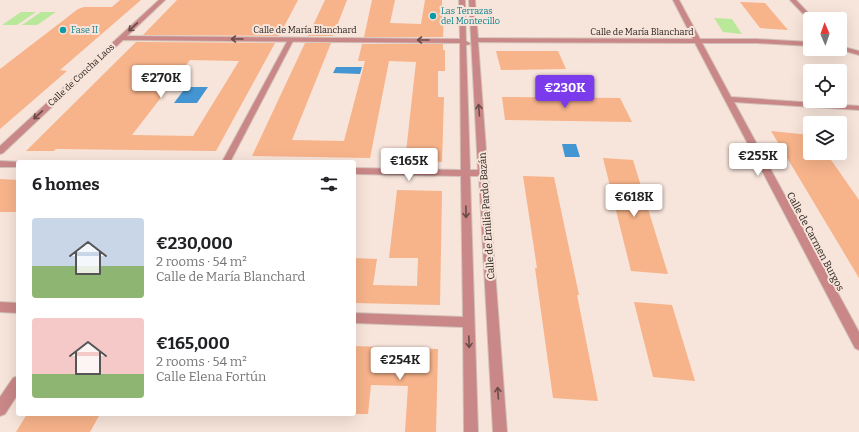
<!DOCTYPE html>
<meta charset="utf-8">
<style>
:root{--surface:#fff;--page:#f6f6f6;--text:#202124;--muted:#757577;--accent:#7c3aed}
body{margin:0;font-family:Bitter,serif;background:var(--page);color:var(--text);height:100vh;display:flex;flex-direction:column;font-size:15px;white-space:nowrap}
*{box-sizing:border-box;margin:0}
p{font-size:13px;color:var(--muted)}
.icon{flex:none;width:22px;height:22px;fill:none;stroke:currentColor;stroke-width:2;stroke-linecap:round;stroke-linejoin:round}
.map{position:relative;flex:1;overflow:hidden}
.drawer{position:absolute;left:16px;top:160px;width:340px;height:256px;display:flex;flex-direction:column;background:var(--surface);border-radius:4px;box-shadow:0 4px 16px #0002}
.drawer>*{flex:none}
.needle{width:26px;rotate:358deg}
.controls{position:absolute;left:803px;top:12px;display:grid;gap:8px}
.controls a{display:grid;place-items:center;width:44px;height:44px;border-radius:4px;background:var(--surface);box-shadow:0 4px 16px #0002;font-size:20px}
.price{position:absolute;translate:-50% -34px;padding:0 9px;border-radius:4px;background:#fff;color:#222;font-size:13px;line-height:26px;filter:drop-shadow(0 1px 2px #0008)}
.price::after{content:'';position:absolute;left:50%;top:24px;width:12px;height:9px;margin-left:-6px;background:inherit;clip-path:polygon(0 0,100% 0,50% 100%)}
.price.current{background:var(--accent);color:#fff}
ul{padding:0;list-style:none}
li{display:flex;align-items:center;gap:12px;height:100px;padding:0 16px}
li span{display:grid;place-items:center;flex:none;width:112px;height:80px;border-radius:4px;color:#555}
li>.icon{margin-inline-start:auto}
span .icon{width:48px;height:48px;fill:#fffc;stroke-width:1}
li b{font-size:17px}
h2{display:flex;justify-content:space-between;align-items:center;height:48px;padding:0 16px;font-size:17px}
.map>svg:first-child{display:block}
.green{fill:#bae89b}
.water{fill:#4496d2}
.building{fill:#f7b38a;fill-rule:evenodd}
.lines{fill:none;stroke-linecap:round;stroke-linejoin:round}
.lane-casing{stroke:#d2c1b8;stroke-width:2}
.street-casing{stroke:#d2c1b8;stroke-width:2}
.lane{fill:#c98787;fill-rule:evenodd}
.street{fill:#c98787;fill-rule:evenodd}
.oneway{stroke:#6a4b49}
.culture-dot{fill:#0f9aa8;stroke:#f7e4da;stroke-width:1.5}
.labels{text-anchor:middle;stroke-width:4;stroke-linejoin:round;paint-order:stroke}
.far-culture-label{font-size:9px;fill:#0d838f;stroke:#f7e4da;text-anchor:start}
.far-street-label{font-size:9px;fill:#2a231f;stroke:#f7e4da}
.street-label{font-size:10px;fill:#2a231f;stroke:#f7e4da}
</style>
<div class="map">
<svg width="859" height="432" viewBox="0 0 859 432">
<rect width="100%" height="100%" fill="#f7e4da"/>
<path class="green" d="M21,12H36L17,25H2Z
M41,12H56L37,25H22Z
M714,18L732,19L742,34L723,32Z"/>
<path class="water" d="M336,67H362L360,74L333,73Z
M186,87H208L197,103H174Z
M562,144H576L580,157H565Z"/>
<path class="building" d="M120,0H141L60,70L67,71L0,129V69L78,9L84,7H112Z
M177,0H298L279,36L143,35Z
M325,0H347L333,36H308Z
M372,0H395L390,23L421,24L425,0H442V9H444L443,37H364Z
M740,2L765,3L788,30L760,28Z
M136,42L275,43L216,151L56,149L54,151H26ZM190,60L239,61L193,136L132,135Z
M305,43H331L292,140L344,141L365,61H358L362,44H443V50H445V71H438V97H444L442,162L405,161L416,62L389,61L370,158L252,156Z
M496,51H558L566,69L501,70Z
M502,97L620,98L632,122L505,120Z
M771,131L810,135V156L829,157L859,200V278Z
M603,158L633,160L668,274L631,271Z
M523,176L554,177L579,295H577L598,401L553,398L535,268H537Z
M0,179L18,180V212H0Z
M397,190L442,191L440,305L354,303V258L377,259L373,285L417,286L418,258H389Z
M634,302L672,305L695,381L653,377Z
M354,346L438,349L436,432H405L408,386L371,385L368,414H354Z
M27,414H100L90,432H16Z"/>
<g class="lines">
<defs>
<path id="lane" d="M289,38L294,39L230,162H222Z"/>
<path id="street" d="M159,0H165L127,36L460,39L459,0H465L466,41L471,44L466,45L470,170H478L469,0H475L478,38L693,39L673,0H679L700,39H757L810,42V46L757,43H702L731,97L859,106V110L734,102L859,332V350L855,348L695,43L478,42L507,432H493L479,176H470L478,432H464L463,327L354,323V313L463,317L461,176L354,174V168L461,170L460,43L123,40L3,153L0,154V146Z
M790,0H796L814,19L809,20Z
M840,46L859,51V55L838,49H840Z
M0,161L21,162H18V167H0Z
M0,302L18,303V313L0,312Z
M18,376V394L5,414L0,416V397L13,378Z"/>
</defs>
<use href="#lane" class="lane-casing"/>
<use href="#street" class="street-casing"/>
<use href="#lane" class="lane"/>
<use href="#street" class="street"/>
</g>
<defs><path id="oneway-shaft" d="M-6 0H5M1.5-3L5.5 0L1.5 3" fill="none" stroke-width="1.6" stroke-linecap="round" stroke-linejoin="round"/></defs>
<g class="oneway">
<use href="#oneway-shaft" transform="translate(133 27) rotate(137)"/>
<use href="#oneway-shaft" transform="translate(237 39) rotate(-180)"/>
<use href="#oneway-shaft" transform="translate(423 40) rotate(-180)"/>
<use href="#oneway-shaft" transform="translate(479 110) rotate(-94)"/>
<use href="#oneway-shaft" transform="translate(38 115) rotate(137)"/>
<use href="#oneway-shaft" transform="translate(466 212) rotate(89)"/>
<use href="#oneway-shaft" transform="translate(469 342) rotate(88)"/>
<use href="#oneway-shaft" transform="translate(498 393) rotate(-94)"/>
</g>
<g class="culture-dot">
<circle cx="433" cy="16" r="4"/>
<circle cx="63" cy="30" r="4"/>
</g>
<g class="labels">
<g class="far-culture-label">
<text x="441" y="14">Las Terrazas<tspan x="441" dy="10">del Montecillo</tspan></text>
<text x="71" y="33">Fase II</text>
</g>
<g class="far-street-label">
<text x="305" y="33">Calle de María Blanchard</text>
<text x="642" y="35">Calle de María Blanchard</text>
<text transform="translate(81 75) rotate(-43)" y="3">Calle de Concha Laos</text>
</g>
<g class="street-label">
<text transform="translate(486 216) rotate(-94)" y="4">Calle de Emilia Pardo Bazán</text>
<text transform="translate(816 241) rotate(62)" y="4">Calle de Carmen Burgos</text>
</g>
</g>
</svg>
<div class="controls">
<a><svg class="needle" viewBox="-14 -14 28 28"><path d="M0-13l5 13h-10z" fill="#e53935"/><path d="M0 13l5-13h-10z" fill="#757577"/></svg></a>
<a><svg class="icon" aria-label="locate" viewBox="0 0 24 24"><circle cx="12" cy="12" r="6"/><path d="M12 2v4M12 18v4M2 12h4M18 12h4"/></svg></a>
<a><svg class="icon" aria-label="layers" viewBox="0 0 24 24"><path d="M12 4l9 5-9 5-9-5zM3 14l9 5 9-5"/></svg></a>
</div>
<b class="price" style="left:161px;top:99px">€270K</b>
<b class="price current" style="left:565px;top:109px">€230K</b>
<b class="price" style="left:758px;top:177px">€255K</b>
<b class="price" style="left:409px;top:182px">€165K</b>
<b class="price" style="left:634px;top:218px">€618K</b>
<b class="price" style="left:400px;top:381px">€254K</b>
<section class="drawer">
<h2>6 homes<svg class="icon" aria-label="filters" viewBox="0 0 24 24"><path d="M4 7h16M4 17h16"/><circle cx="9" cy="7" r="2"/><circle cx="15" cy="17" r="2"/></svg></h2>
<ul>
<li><span style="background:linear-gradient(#c9d6e8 60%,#8fb573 0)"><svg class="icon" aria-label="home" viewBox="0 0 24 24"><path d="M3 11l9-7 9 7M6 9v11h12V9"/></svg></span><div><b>€230,000</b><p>2 rooms · 54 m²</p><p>Calle de María Blanchard</p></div></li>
<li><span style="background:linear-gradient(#f6c9c9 70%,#8fb573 0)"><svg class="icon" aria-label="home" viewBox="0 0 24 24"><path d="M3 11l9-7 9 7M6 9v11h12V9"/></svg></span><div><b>€165,000</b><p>2 rooms · 54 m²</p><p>Calle Elena Fortún</p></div></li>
</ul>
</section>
</div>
